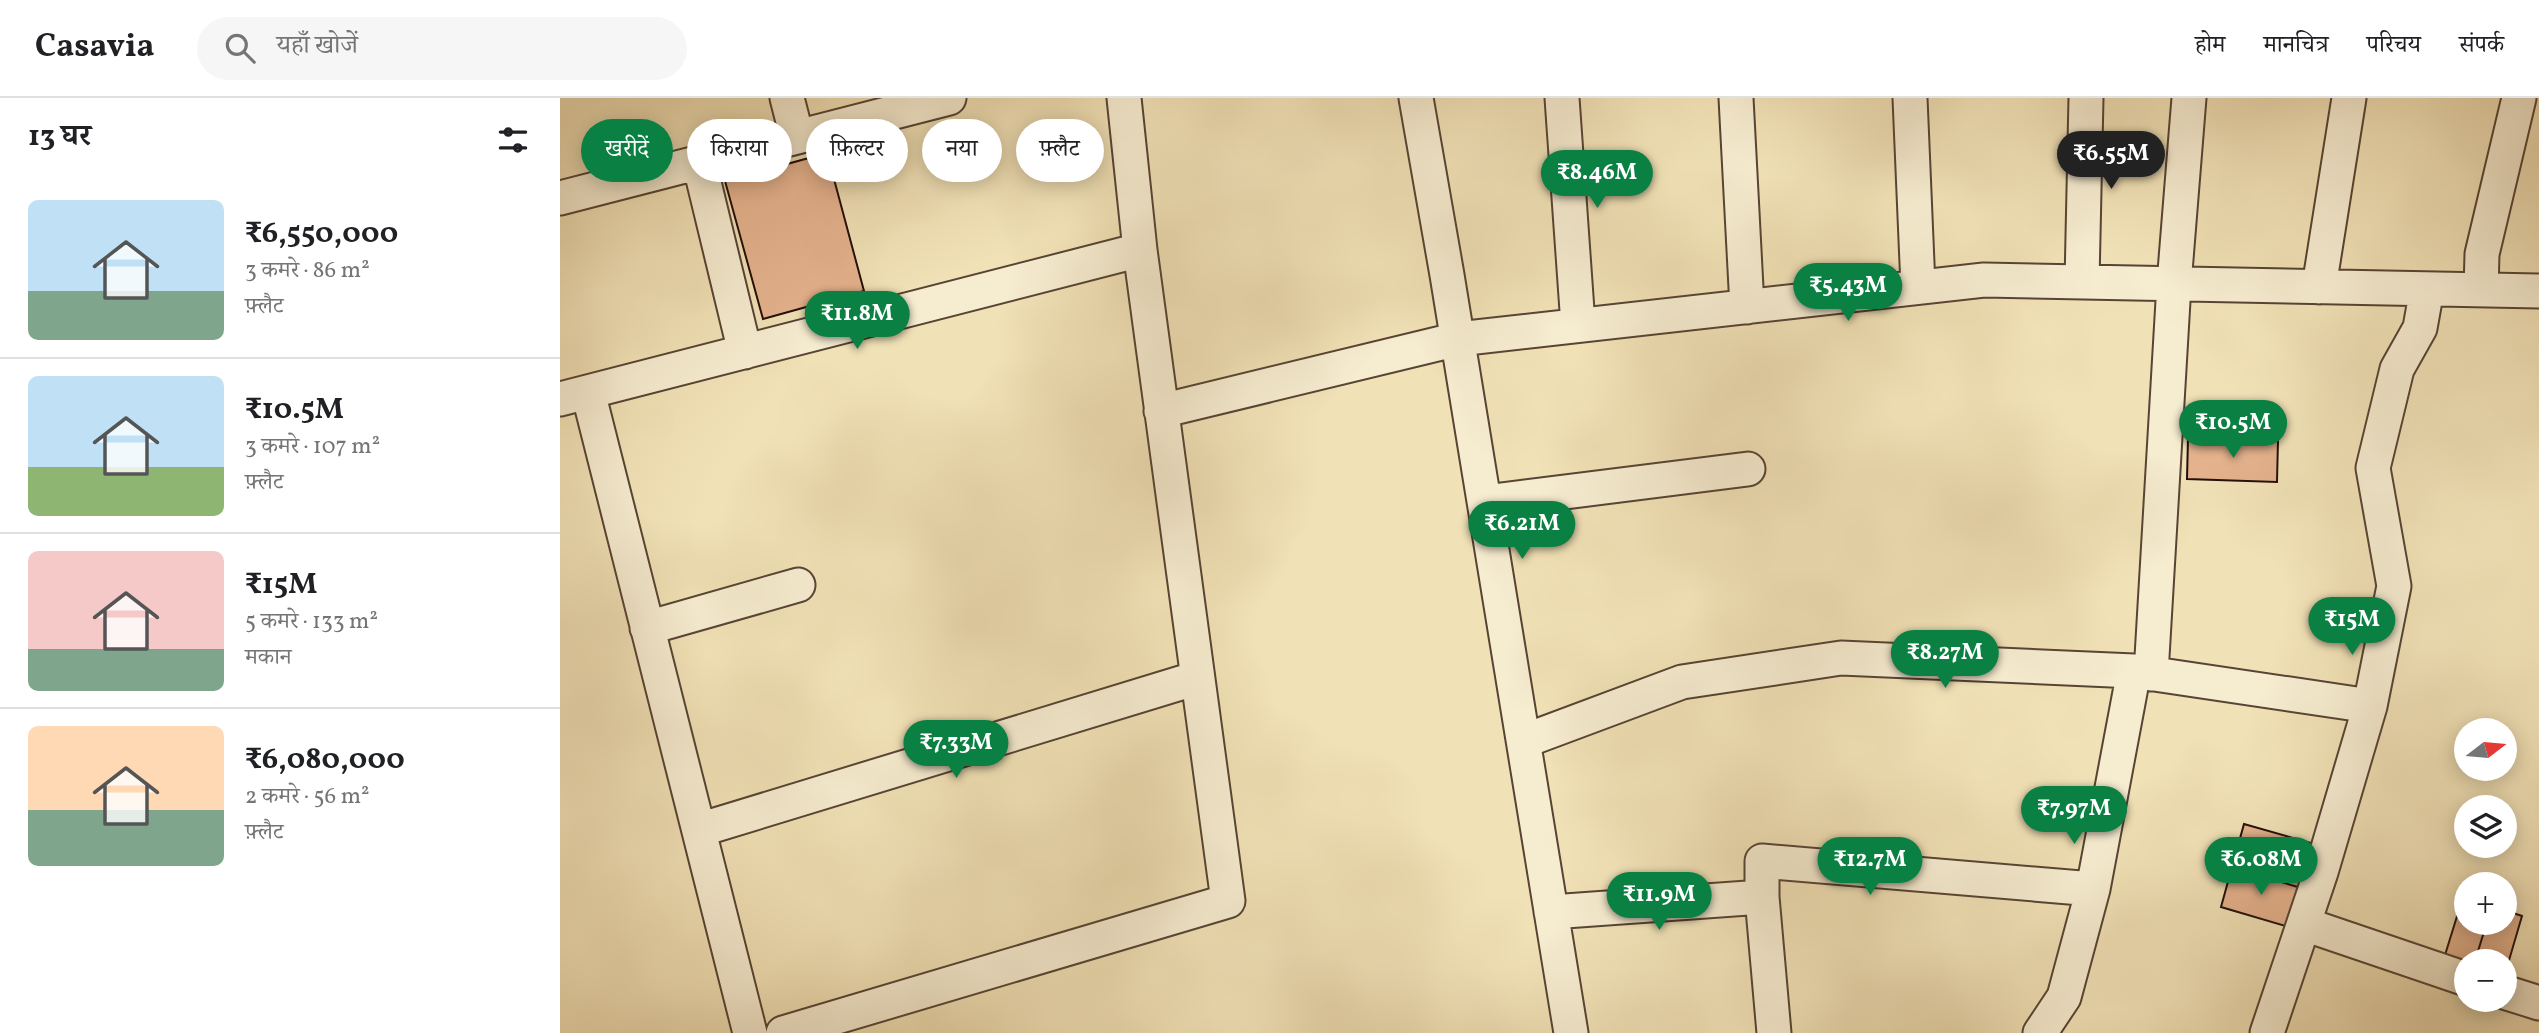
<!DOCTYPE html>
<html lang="hi">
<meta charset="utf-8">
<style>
:root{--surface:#fff;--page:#f6f6f6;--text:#202124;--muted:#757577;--line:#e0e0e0;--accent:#0b8043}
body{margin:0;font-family:Vollkorn,"Noto Serif Devanagari",serif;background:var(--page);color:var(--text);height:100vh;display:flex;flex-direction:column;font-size:26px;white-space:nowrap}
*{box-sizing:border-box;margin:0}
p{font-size:23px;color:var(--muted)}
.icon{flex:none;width:38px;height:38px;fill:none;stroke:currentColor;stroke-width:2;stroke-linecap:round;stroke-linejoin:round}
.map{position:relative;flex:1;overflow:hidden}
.sheet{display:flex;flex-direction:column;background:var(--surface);width:560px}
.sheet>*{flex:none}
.guide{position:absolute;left:21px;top:21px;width:665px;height:63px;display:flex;gap:14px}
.needle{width:46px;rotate:74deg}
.buttons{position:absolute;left:1894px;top:620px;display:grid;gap:14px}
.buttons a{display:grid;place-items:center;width:63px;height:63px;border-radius:50%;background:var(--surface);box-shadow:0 4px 18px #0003;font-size:35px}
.price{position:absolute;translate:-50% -60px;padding:0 16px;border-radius:24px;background:var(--accent);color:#fff;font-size:23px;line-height:46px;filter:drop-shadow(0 2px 4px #0008)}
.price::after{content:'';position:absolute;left:50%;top:42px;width:21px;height:16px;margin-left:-10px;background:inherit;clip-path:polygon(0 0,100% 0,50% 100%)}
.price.on{background:#222;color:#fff}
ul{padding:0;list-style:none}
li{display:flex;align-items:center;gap:21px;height:175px;padding:0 28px}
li+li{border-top:2px solid var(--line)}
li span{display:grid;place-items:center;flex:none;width:196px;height:140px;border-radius:10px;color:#555}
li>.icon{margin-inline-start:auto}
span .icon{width:84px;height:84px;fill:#fffc;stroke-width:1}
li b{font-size:30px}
h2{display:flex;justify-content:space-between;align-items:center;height:84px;padding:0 28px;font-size:30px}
.tag{padding:0 24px;border-radius:32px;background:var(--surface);box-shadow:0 4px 18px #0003;font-size:24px;line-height:63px}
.tag.on{background:var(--accent);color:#fff}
header{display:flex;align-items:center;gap:42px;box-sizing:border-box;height:98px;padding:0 35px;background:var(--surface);border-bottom:2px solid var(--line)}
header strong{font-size:33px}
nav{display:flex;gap:38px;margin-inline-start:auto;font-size:24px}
.search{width:490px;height:63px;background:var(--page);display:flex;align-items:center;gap:18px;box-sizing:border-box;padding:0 24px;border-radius:38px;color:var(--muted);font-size:26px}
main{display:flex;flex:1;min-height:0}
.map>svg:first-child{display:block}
.building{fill:#e4b28d;stroke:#241009;stroke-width:2}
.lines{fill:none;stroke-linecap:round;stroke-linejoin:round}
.minor-casing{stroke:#574434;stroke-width:37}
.minor{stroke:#f6ecd0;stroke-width:33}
</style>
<header>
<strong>Casavia</strong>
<div class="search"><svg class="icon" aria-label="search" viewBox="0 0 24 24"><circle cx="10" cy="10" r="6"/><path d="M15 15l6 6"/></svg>यहाँ खोजें</div>
<nav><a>होम</a><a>मानचित्र</a><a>परिचय</a><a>संपर्क</a></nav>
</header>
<main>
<section class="sheet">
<h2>13 घर<svg class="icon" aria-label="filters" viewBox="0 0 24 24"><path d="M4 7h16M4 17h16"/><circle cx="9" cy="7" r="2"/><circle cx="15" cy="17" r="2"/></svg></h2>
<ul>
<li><span style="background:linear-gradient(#bfe0f5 65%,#7fa58c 0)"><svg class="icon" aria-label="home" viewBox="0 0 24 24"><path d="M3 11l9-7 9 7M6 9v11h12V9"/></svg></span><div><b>₹6,550,000</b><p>3 कमरे · 86 m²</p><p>फ़्लैट</p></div></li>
<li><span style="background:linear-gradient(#bfe0f5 65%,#8fb573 0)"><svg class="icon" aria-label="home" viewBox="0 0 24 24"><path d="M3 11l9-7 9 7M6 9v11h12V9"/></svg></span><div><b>₹10.5M</b><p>3 कमरे · 107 m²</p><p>फ़्लैट</p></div></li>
<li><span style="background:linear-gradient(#f6c9c9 70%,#7fa58c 0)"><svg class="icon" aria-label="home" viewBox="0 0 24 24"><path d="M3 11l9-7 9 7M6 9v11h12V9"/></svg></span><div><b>₹15M</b><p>5 कमरे · 133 m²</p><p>मकान</p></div></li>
<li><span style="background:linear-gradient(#ffd9b3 60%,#7fa58c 0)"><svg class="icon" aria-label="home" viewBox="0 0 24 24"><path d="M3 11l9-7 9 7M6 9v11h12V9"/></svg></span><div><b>₹6,080,000</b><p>2 कमरे · 56 m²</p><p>फ़्लैट</p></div></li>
</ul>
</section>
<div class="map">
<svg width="1979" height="935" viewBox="0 0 1979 935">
<rect width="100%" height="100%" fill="#f1e1b6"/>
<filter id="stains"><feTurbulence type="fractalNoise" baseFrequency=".00286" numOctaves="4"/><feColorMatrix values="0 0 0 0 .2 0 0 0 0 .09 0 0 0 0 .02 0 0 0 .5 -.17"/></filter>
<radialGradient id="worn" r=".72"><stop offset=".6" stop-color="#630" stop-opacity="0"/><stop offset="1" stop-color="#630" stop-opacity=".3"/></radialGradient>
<path class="building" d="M267,55L304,193L203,221L165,83Z
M1628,340L1718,342L1717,384L1627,381Z
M1684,726L1754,746L1741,790L1672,769Z
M1672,769L1741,790L1729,829L1661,809Z
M1903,799L1906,800V824H1927L1915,863H1906L1885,857Z
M1944,812L1962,818L1945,876L1944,863H1915L1927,824H1944Z"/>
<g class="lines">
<defs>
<path id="minor" d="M227,0L237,39
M856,0L887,177L1011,935
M1002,0L1018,227
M1176,0L1187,209
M1350,0L1358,189
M139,64L185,254
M0,100L389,0
M1522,184L1526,0
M1759,189L1789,0
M1921,192L1922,156L1959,0
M28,294L190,935
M0,301L580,152
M601,313L898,241L1424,182L1979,193
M925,404L1188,371
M87,530L238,487
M1591,576L1614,186L1629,0
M964,643L1122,584L1281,560L1574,573L1810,608
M139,732L637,580
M991,814L1202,799
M1744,826L1906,881
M1944,894L1979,905
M223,935L668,803L580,152L564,0
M1214,935L1202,799V763L1533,791
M1480,935L1504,899L1533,791L1574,573
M1707,935L1761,774L1810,608L1834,488L1813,370L1837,271L1860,230L1867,191"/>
</defs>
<use href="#minor" class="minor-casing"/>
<use href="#minor" class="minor"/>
</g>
<rect width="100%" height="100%" filter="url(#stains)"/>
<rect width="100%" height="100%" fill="url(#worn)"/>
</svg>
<div class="buttons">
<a><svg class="needle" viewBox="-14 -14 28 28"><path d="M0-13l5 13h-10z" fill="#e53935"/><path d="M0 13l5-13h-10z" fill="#757577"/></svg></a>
<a><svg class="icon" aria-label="layers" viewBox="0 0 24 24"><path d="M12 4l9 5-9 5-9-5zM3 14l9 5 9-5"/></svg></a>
<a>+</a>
<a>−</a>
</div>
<b class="price on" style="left:1551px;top:93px">₹6.55M</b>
<b class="price" style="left:1037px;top:112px">₹8.46M</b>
<b class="price" style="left:1288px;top:225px">₹5.43M</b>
<b class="price" style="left:297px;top:253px">₹11.8M</b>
<b class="price" style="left:1673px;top:362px">₹10.5M</b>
<b class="price" style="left:962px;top:463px">₹6.21M</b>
<b class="price" style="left:1792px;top:559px">₹15M</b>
<b class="price" style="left:1385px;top:592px">₹8.27M</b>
<b class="price" style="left:396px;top:682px">₹7.33M</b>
<b class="price" style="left:1514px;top:748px">₹7.97M</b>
<b class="price" style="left:1310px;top:799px">₹12.7M</b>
<b class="price" style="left:1701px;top:799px">₹6.08M</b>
<b class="price" style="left:1099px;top:834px">₹11.9M</b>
<div class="guide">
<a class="tag on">खरीदें</a>
<a class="tag">किराया</a>
<a class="tag">फ़िल्टर</a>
<a class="tag">नया</a>
<a class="tag">फ़्लैट</a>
</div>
</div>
</main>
